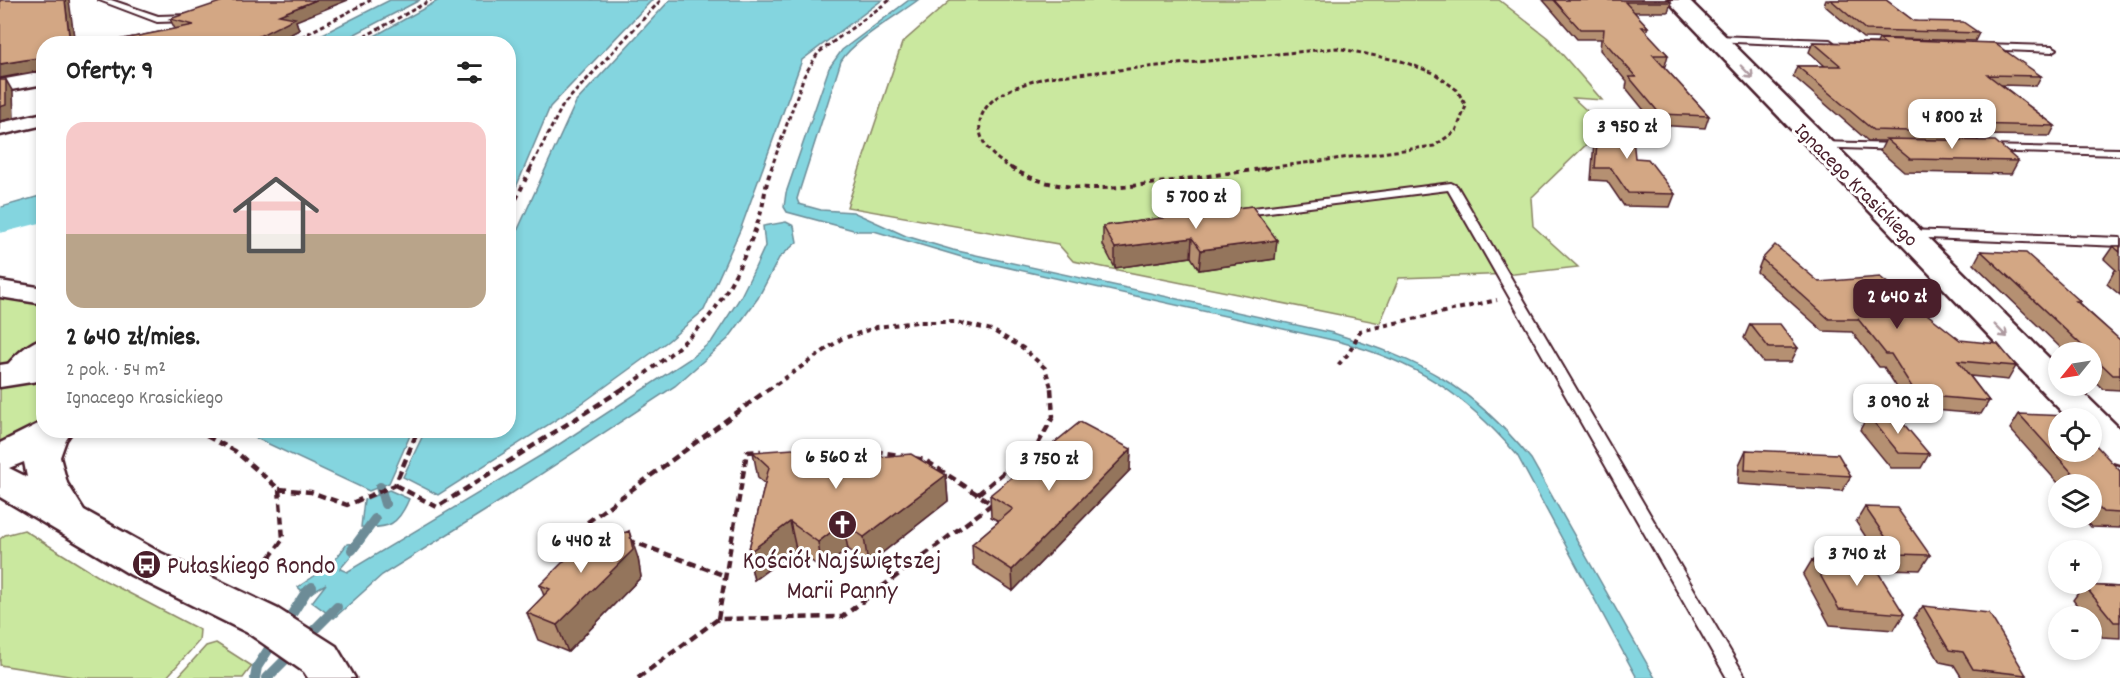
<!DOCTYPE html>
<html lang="pl">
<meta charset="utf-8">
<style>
:root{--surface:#fff;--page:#f2f2f2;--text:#222;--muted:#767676;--accent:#4a1f2b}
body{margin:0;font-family:Dekko,sans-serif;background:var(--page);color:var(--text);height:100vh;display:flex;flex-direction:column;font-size:22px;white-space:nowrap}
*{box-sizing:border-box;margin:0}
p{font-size:20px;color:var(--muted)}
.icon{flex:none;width:33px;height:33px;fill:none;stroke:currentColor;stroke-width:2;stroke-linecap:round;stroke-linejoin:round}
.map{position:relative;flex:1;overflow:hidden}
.panel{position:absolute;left:36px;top:36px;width:480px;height:402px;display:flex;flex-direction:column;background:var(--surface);border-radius:24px;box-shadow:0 3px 9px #0003}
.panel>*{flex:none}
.needle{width:39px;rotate:240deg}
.controls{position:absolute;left:2048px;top:342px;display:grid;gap:12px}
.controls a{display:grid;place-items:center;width:54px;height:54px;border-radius:50%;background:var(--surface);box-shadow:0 3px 9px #0003;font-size:30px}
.price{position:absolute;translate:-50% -51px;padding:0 14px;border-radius:12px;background:#fff;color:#222;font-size:20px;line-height:39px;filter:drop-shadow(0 2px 3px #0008)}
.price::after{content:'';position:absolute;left:50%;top:36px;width:18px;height:14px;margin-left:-9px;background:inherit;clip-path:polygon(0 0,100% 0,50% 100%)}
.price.selected{background:var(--accent);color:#fff}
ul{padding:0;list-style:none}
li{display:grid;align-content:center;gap:12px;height:318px;padding:0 30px}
li span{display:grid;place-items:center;height:186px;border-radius:18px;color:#555}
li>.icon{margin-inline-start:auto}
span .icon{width:108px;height:108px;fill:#fffc;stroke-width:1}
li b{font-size:26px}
h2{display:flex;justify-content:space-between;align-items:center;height:72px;padding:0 30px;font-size:26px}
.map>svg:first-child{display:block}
.green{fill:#cae89f;stroke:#8a8465;stroke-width:1.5}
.water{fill:#84d5df;stroke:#6d8c97;stroke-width:1.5}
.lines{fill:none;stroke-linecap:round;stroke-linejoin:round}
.stream{stroke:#6d8c97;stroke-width:10}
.river{fill:#84d5df;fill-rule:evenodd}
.lane-casing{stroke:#4a1f2b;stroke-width:4}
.street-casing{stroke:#4a1f2b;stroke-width:5}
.secondary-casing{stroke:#4a1f2b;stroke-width:5}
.path-far2{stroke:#4a1f2b;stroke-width:3;stroke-dasharray:4.5 3;stroke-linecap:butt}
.path-far1{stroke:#4a1f2b;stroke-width:4;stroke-dasharray:5 4.5;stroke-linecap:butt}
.path{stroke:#4a1f2b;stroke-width:4.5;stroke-dasharray:8 5;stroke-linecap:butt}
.lane{fill:#fff;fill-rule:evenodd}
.street{fill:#fff;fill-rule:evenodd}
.secondary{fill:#fff;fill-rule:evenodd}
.wall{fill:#b59072;stroke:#4a1f2b;stroke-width:1.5}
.shaded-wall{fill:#94755c;stroke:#4a1f2b;stroke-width:1.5}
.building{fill:#d3a784;stroke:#4a1f2b;stroke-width:1.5}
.oneway{stroke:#ae9aa0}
.labels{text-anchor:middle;stroke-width:6;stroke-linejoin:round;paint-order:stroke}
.street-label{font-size:21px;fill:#4a1f2b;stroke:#fff}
.near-poi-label{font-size:26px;fill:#4a1f2b;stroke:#fff}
</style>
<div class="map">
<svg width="2120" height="678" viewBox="0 0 2120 678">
<rect width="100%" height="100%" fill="#fff"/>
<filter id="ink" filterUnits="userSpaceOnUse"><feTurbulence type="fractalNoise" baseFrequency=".0167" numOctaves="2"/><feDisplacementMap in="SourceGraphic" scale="12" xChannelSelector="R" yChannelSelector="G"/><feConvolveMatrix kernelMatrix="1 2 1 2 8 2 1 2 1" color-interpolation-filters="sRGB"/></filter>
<g filter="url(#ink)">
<path class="green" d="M951,0H1499L1548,38L1602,100L1573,98L1597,120L1593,138L1531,198L1533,226L1578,267L1514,274L1399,278L1380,323L1073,261L1058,244L847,207L902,43Z
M0,297C11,299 27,298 37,305C43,309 43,315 43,322C43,344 20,359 0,365Z
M30,380L43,381V424L0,446V385Z
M24,530L104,580L200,630L199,641L166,678H81L0,665V539L5,535Z
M216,643L252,666L243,678H177L206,646Z"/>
<path class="water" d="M390,0H420L338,43H305Z
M439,0H652L550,107L509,204L508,44L362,43Z
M670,0H882L802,60L741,228L704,310L668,341L584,402L438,495L403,477L425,431L508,430L509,249L576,102Z
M909,0H918C898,15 853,41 841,61L800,189L797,199L799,204L821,210L853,212L906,236L953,250L1333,333C1424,362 1469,384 1531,459L1655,678H1637L1517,455C1464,393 1416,362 1337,341L965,258L874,231H857L787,212L784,207L786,193L829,68L842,50Z
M43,195V220L4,231L2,207Z
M786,222L794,226L797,242L779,258L758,298L728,339L675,386L488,509L382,575L334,618L312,602L326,584L306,595L298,587L332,564L347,544L362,543L340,569L347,572L555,447L688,360L712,341L740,298L754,270L765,246L763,226Z
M241,431H412L389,483L369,491Z
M389,490L409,499C398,525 389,529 361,527L364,500Z"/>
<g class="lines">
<path class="stream" d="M380,487L385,504
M352,550L375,519
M285,625L306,592L312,587
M306,638L337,607
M255,678L257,667L274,641
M267,678L293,652"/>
<path class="river" d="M44,197V222L0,233V208Z"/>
<defs>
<path id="lane" d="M99,0H111L158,16L189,15L193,18L189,21L157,22Z
M1715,36L1830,40L1834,43L1830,46L1712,41V37Z
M1984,44L2052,46L2057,49L2052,52L1981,49L1979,47Z
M1818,142L1900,144L1905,147L1900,150L1814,147V143Z
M1985,146L2120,149V155L1981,151V147Z
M1451,183L1457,186L1746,678H1727L1448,190L1237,216L1231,213L1237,210Z
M1908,230L2120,238V246L1904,237L1902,234L1904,231Z"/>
<path id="street" d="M44,72V84L0,92V80Z
M44,113V125L0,135V123Z
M0,281L44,288V304L0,297Z
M44,338V361C31,373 24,383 6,378L2,372C11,359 28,342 44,338Z"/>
<path id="secondary" d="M1667,0H1689L2058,367V386H2076L2120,429V464L2107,460L2091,444V418H2068Z
M44,358V380L0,387V365Z
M44,421V430H73L66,440L60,457L67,483L84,510L161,553L278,609L336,646L355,678H308L304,672L248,633L131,575L0,497V443ZM24,462L27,477L9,468Z"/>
</defs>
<use href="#lane" class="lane-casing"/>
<use href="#street" class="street-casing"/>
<use href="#secondary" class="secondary-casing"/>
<path class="path-far2" d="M288,44L371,0
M351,44L431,0
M530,169L563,105L661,0
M771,169L804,76L818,53L890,0
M1013,169C998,161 983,149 980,131C976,96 1022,84 1048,77L1337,48L1401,61L1434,73L1457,90L1466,106L1456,131L1434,146L1259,169"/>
<path class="path-far1" d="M1011,168C1061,197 1119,188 1173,181C1206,176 1238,172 1270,168
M508,216L531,168
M1338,365L1349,353L1360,331L1497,300
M622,390C648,373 686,343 707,319C727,296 753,242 761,212C765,197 765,183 772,168
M768,390L841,339L877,327L917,322H955L992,330L1023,348L1045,368L1052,390"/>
<path class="path" d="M195,430L235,451L279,489L283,539L251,583
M849,447L904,456
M395,485L437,507L624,388
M279,489L311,492L347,505L395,485L418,430
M978,494L1038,444L1053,417L1051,388
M619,536L585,524L770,388
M628,540L726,576
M718,619L747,452L761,451
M638,678L718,619L842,617L992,504L925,460L914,458"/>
<use href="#lane" class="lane"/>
<use href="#street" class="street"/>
<use href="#secondary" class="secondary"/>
</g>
<path class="wall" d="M1543,0H1669L1671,2L1668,12H1634L1648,27L1646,32L1668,55L1665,66H1663L1709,116L1705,128L1656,125L1626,88L1627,82L1600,50L1601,39H1577Z
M1826,0H1886L1914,21L1979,33L1975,41L1863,38L1824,5Z
M170,19L296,21L299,30L272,44H98L175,29Z
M1879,39L2041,76L2036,86L2002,85L2055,126L2050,136L1981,135L1977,141L2018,161L2011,174L1904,172L1880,151L1885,141H1868L1793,76L1797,66H1825L1809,52L1813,42L1877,43Z
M1599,117L1635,158L1675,194L1670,207L1624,206L1607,181L1591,180L1595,129Z
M1252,206L1275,259L1199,270L1191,257L1115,268L1103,245V226Z
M2113,246H2120V295L2107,284L2115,270H2116L2104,259Z
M1981,251L2080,301L2079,303L2120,340V390L2103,389L2091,378V352H2065L1974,264Z
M1762,259L1819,282L2016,366L2008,380L1970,376L1989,401L1981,414L1910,408L1884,367H1879L1852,332L1823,331L1757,272Z
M1750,324L1798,348L1791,362H1763L1744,338Z
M2019,414L2120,471V528L2091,527L2083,518H2091V484H2059L2010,429Z
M1868,415L1929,454L1921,468H1891L1860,430Z
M1131,449L1130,470L1013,591L973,565L972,544L999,521L991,517L990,495Z
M1746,450L1851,476L1842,491L1738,484L1739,465Z
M753,452L868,458L946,475L948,501L868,564L848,549L822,569L796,549L754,580L748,553L765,484L758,478Z
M1865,507L1930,555L1920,570L1887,569L1856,522Z
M638,558L641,577L568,652L538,640L527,613L544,596L540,585Z
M1812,560L1904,614L1894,630L1830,625L1803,575Z
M2084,585L2120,587V638L2102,637L2091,623V616H2085L2073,600Z
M1923,606L2026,675L2024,678H1962L1954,665L1940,662L1914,618Z"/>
<path class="shaded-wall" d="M65,0H69L75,44H70Z
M316,0H348L296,21L299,30L272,44H243L279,15Z
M37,58L44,70L0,78V64Z
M44,61V69L40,62Z
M6,80L13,92L14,118L0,121V107Z
M1192,238L1191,257L1115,268V248Z
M1277,240L1275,259L1199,270L1201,250Z
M1131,449L1130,470L1013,591L1012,570Z
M946,475L948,501L868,564L864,537Z
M790,522L796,549L754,580L748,553Z
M843,523L848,549L822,569L818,542Z
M629,531L638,558L641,577L568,652L557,625Z"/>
<path class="building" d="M0,0H65L70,44H44V61L40,62L37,58L0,64Z
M226,0H316L279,15L295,18L243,44H164L157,42L158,44H98L194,25L170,19Z
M1554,0H1669L1671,2H1625L1648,27H1642L1668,55H1653L1709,116L1660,114L1629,77H1636L1603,40L1604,29H1580Z
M1831,0H1886L1914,21L1963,22L1979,33L1866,30Z
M1879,39L1994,43L2041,76L1988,75L2055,126L1971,124L1982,133L1873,130L1797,66H1841L1813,42L1885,44Z
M0,80H6V105L0,107Z
M1599,117L1618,118L1633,138L1635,158L1648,159L1675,194L1628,193L1611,168H1595Z
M1886,139L1995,141L2018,161L1910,159Z
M1252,206L1277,240L1201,250L1192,238L1115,248L1103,226Z
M1775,245L1819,282L1880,277L1960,340L1998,344L2016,366L1958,361L1989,401L1917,395L1891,354H1886L1858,319H1829L1762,259Z
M2113,246H2120V252Z
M1981,251L2026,253L2080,301H2076L2120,340V375H2113L2091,354V352H2089Z
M1750,324H1780L1798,348H1769Z
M2019,414L2068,416L2070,418H2058V452H2091V440L2120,471V513L2103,512L2091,500V484H2077L2070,476H2075Z
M1868,415L1897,416L1929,454L1899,453Z
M1080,422L1131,449L1012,570L972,544L1013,509L990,495Z
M849,445L868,458L911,454L946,475L864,537L843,523L818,542L790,522L748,553L769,467L753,452Z
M1746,450L1838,454L1851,476L1745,470Z
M1865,507L1897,508L1930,555L1897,554Z
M597,528L615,536L629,531L633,550L557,625L527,613L550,589L540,585Z
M1812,560L1873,564L1904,614L1839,609Z
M2084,585L2120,587V622H2114Z
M1923,606L1989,613L2026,675L1973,669L1963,652L1949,650Z"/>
<defs><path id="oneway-shaft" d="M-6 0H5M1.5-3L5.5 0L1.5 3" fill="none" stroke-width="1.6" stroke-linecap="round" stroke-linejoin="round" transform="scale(1.5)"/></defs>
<g class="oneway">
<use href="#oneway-shaft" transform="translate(1747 72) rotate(46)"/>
<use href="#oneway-shaft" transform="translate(2001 331) rotate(45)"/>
</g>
</g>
<defs>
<symbol id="church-disc" viewBox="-11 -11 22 22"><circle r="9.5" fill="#4a1f2b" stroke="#fff"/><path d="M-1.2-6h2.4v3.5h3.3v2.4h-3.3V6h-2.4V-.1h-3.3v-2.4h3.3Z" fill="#fff"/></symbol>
<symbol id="bus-disc" viewBox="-11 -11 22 22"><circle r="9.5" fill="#4a1f2b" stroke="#fff"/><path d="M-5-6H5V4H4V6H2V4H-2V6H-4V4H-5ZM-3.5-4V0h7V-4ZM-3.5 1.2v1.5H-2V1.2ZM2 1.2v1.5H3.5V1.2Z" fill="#fff"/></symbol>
</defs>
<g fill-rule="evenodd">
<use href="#church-disc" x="826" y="508" width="33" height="33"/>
<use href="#bus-disc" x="130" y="548" width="33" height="33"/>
</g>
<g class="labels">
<g class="street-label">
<text transform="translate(1857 184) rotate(45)" y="7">Ignacego Krasickiego</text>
</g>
<g class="near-poi-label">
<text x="842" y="568">Kościół Najświętszej<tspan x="842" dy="30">Marii Panny</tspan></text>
<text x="167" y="573" text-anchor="start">Pułaskiego Rondo</text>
</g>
</g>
</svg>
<div class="controls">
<a><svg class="needle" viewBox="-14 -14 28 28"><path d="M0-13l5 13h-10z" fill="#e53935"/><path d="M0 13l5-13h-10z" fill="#767676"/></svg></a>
<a><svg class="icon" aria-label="locate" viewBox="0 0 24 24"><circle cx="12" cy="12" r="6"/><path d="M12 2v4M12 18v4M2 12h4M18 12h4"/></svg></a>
<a><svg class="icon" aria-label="layers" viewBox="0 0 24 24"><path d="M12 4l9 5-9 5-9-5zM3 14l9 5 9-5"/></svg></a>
<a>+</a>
<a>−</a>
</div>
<b class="price" style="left:1952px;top:150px">4 800 zł</b>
<b class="price" style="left:1627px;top:160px">3 950 zł</b>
<b class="price" style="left:1196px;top:230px">5 700 zł</b>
<b class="price selected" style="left:1897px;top:330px">2 640 zł</b>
<b class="price" style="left:1898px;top:435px">3 090 zł</b>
<b class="price" style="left:836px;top:490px">6 560 zł</b>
<b class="price" style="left:1049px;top:492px">3 750 zł</b>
<b class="price" style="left:581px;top:574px">6 440 zł</b>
<b class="price" style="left:1857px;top:587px">3 740 zł</b>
<section class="panel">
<h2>Oferty: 9<svg class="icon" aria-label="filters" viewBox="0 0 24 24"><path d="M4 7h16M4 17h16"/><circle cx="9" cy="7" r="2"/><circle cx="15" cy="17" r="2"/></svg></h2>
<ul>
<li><span style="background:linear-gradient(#f6c9c9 60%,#b9a48a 0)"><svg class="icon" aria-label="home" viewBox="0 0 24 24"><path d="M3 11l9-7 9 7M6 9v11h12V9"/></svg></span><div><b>2 640 zł/mies.</b><p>2 pok. · 54 m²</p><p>Ignacego Krasickiego</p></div></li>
</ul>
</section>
</div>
